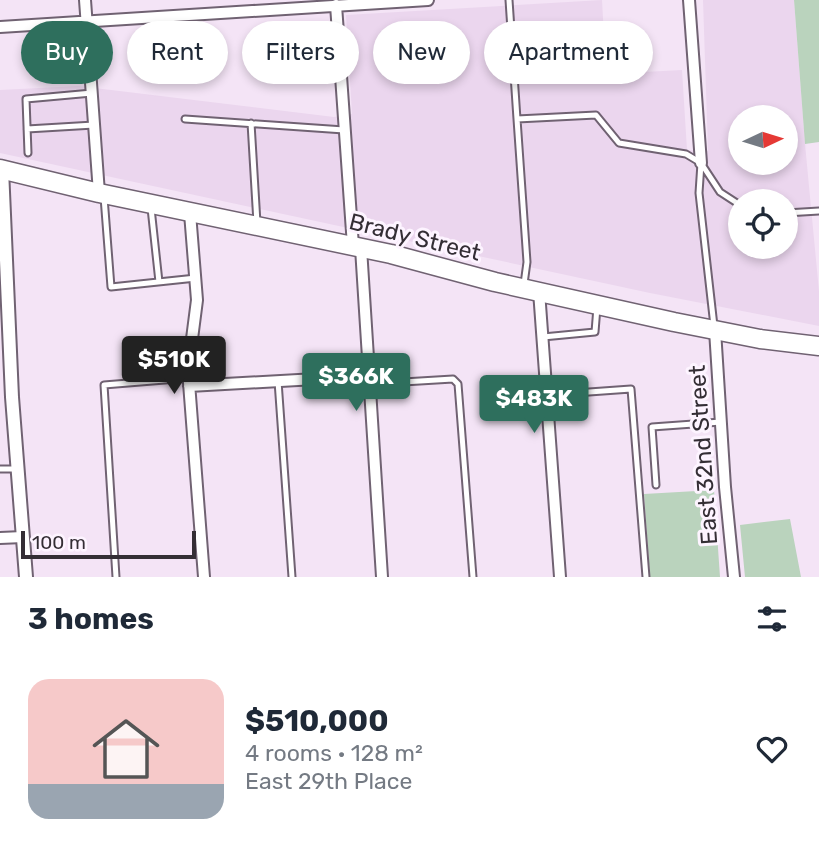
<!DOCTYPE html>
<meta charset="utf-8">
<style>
:root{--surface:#fff;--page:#f2f2f3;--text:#1f2937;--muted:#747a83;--line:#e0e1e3;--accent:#2e6f5d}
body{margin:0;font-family:Rubik,sans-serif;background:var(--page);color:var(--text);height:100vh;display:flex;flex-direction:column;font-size:26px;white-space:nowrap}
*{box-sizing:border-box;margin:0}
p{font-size:23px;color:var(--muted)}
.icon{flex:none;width:38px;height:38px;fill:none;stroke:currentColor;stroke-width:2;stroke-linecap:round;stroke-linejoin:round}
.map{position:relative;height:577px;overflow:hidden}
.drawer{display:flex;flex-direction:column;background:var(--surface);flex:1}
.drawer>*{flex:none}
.guide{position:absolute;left:21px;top:21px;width:777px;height:63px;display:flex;gap:14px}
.needle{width:46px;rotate:86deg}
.fabs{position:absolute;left:728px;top:105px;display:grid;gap:14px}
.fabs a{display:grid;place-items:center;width:70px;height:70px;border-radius:50%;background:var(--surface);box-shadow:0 4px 10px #0003;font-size:35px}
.scale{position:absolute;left:21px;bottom:18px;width:175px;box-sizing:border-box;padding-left:7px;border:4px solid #342e35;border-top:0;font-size:19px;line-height:24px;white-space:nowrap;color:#342e35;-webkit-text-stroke:5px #fdf4ff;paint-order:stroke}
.price{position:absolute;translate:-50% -60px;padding:0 16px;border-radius:7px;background:var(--accent);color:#fff;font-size:23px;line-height:46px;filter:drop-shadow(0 2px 4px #0008)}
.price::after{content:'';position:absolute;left:50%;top:42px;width:21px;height:16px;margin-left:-10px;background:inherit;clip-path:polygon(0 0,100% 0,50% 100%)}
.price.on{background:#222;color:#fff}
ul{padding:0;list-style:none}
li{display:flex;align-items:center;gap:21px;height:175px;padding:0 28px}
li+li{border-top:2px solid var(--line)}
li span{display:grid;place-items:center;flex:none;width:196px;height:140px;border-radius:21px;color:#555}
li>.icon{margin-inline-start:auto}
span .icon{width:84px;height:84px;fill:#fffc;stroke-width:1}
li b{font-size:30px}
h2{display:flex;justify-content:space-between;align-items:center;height:84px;padding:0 28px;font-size:30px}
.pill{padding:0 24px;border-radius:32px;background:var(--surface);box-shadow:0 4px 10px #0003;font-size:24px;line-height:63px}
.pill.on{background:var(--accent);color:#fff}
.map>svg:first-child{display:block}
.built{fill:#ebd6ee;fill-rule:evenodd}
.green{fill:#bad3bd}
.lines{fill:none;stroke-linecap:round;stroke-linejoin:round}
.service-casing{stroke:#706272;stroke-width:9}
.minor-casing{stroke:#706272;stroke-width:14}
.tertiary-casing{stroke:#706272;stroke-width:16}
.trunk-casing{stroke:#706272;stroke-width:21}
.service{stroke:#fff;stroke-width:5}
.minor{stroke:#fff;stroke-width:10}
.tertiary{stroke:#fff;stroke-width:12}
.trunk{stroke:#fff;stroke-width:18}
.labels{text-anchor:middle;stroke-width:6;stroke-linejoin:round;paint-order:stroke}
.street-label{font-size:23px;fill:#342e35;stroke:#fdf4ff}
</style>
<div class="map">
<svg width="819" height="577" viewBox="0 0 819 577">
<rect width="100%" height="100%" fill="#f4e4f6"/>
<path class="built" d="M602,0L606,74L682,70L687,150L708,151L703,0H794L805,144L819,291V326L650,293L0,153V90L78,86L334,117L352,114L346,15ZM740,117H786V163H740ZM740,201H786V247H740Z"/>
<path class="green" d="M794,0H819V142L805,144Z
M714,490L720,577H650L644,494Z
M790,519L801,577H745L740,525Z"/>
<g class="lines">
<defs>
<path id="service" d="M509,0L517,119L596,115L619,143L686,154L701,163L720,192L740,205
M185,119L344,130
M517,119L527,262L524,284
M251,123L257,223
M27,129L94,125
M28,153L26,99L92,93
M701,163L699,193L714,326
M104,197L111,287L196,278
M151,208L159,282
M786,213L819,211
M543,337L595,332L597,307
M278,381L292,577
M370,384L453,379L458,384L473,577
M547,395L631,389L646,577
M0,469H17
M656,485L652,427L721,422
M116,577L104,385L189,378"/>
<path id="minor" d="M85,0L99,193
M689,0L701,163
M336,5L353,246
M0,27L428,0
M190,213L197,300L188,370L204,577
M361,248L382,577
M539,291L560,577
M715,330L725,487L734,577
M189,386L369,376
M0,538L23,537"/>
<path id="tertiary" d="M2,169L12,397L26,577"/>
<path id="trunk" d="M0,169L99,193L391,254L495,282L674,322L760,339L819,346"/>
</defs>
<use href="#service" class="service-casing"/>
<use href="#minor" class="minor-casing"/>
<use href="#tertiary" class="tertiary-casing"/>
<use href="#trunk" class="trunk-casing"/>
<use href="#service" class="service"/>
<use href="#minor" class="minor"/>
<use href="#tertiary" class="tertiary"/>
<use href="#trunk" class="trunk"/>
</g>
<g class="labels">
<g class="street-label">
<text transform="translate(415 237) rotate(14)" y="8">Brady Street</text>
<text transform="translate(703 455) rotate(-94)" y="8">East 32nd Street</text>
</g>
</g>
</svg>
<div class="fabs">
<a><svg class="needle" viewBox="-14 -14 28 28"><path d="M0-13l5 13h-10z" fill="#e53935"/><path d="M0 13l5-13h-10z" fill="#747a83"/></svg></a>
<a><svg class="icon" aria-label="locate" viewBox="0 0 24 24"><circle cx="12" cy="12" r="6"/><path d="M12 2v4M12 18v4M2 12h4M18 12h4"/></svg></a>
</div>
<div class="scale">100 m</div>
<b class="price on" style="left:174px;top:396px">$510K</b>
<b class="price" style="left:356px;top:413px">$366K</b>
<b class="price" style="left:534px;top:435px">$483K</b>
<div class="guide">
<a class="pill on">Buy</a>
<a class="pill">Rent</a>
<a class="pill">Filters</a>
<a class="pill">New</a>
<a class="pill">Apartment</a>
</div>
</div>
<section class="drawer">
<h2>3 homes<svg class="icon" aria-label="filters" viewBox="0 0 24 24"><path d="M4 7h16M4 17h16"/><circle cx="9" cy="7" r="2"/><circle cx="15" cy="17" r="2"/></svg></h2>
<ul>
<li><span style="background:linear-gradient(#f6c9c9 75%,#9aa5b1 0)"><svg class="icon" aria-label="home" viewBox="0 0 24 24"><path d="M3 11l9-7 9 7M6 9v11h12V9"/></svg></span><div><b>$510,000</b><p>4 rooms · 128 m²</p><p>East 29th Place</p></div><svg class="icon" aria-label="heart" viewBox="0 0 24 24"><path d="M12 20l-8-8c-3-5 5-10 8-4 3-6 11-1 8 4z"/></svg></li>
</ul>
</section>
